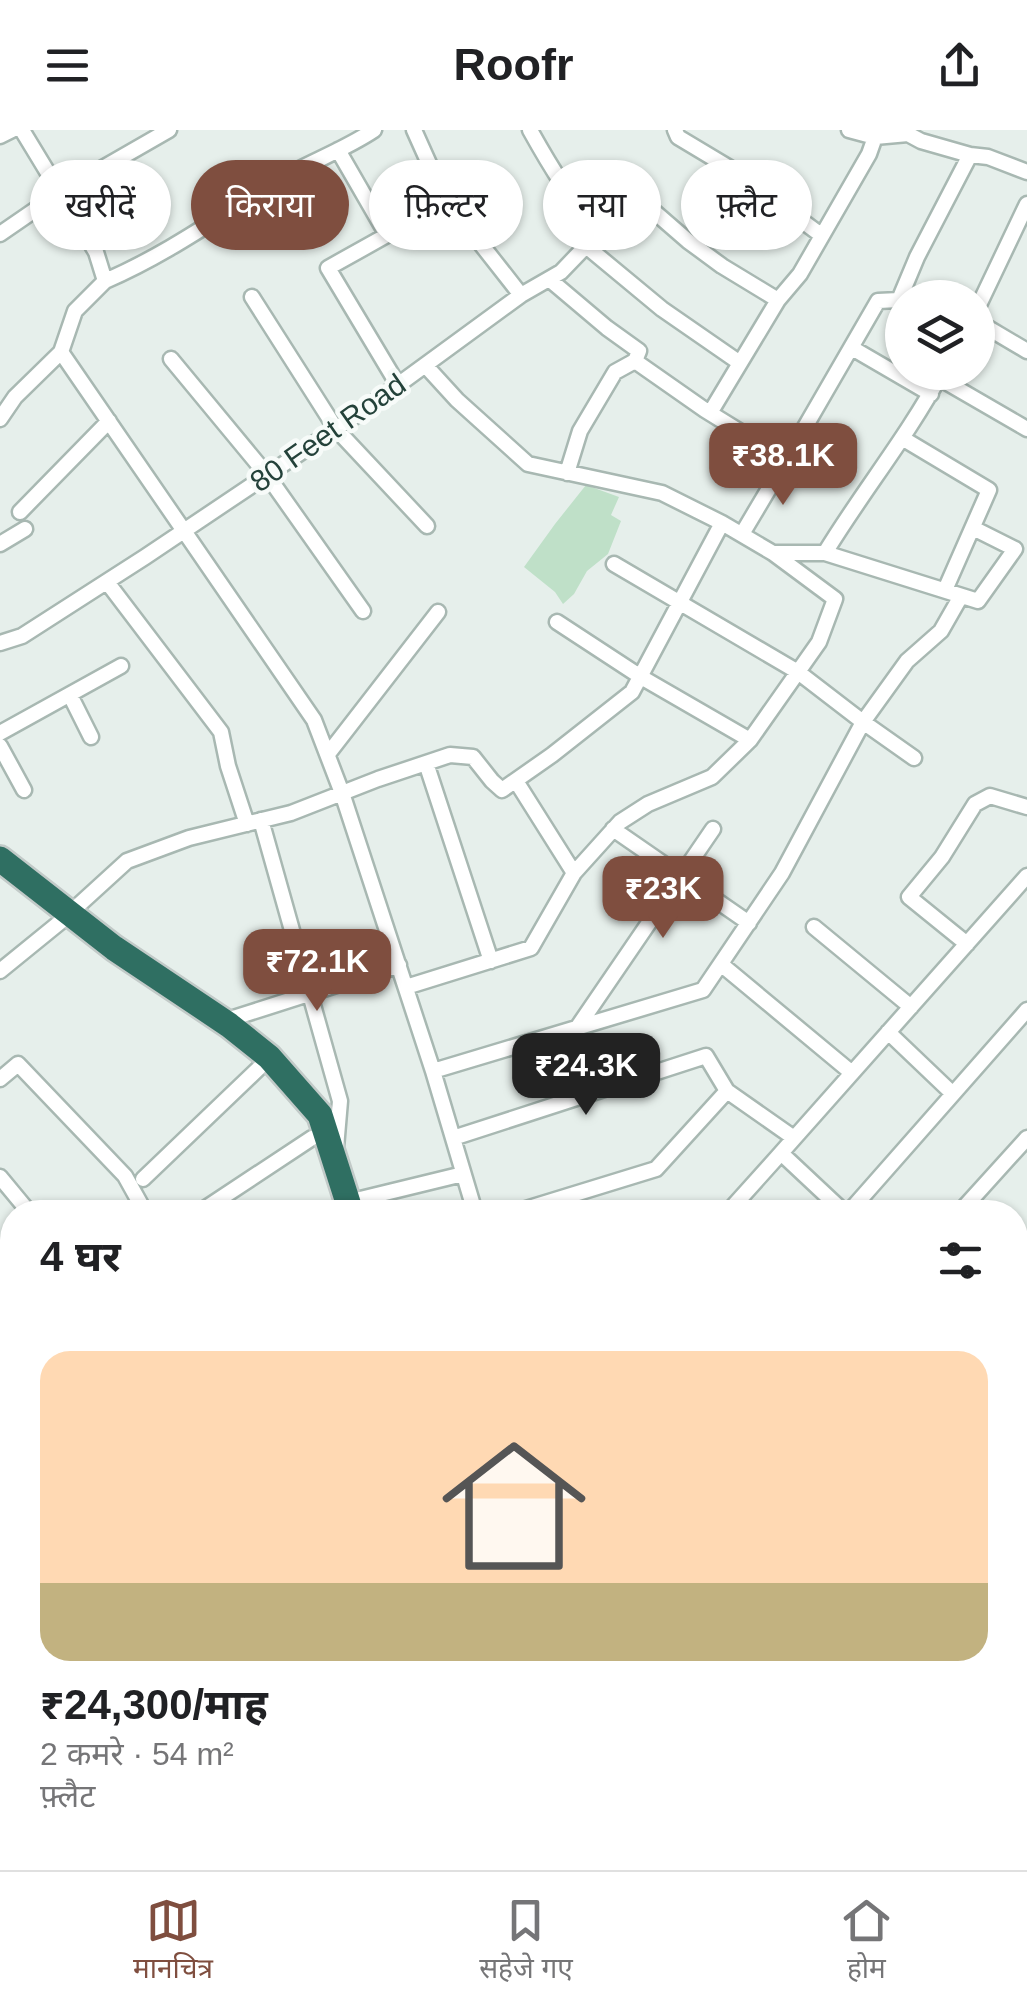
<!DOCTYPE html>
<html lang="hi">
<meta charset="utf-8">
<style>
:root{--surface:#fff;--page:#f2f2f2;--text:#202124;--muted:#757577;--line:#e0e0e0;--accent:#7f4e3f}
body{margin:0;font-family:Arial,"Noto Sans Devanagari",sans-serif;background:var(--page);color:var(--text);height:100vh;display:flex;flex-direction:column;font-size:38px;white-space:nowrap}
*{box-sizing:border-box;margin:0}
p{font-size:32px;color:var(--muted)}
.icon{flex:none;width:55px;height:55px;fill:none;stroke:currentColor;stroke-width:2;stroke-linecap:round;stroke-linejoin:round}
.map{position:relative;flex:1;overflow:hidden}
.panel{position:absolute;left:0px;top:1070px;width:1028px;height:670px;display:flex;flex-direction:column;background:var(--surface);border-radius:40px 40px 0 0;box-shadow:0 2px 8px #0004}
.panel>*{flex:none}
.top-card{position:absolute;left:30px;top:30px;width:968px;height:90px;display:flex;gap:20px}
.fabs{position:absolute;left:885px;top:150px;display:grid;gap:20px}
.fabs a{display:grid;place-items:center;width:110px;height:110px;border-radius:50%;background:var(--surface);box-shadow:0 2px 8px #0004;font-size:50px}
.price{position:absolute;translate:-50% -85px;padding:0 22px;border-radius:20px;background:var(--accent);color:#fff;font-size:32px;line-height:65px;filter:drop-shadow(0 2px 5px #0008)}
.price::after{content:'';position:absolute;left:50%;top:60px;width:30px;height:22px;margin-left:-15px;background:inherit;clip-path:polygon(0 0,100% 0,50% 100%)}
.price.active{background:#222;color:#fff}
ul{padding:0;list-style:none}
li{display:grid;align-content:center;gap:20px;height:530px;padding:0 40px}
li span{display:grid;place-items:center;height:310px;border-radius:30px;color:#555}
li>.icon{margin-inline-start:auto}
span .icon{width:180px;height:180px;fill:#fffc;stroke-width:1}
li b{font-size:42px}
h2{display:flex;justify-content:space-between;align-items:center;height:120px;padding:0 40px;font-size:42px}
.chip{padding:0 35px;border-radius:45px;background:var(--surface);box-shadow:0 2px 8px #0004;font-size:35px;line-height:90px}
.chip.active{background:var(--accent);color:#fff}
header{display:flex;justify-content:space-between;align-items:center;height:130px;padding:0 40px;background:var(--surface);font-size:45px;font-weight:700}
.tab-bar{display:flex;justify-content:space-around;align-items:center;height:140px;border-top:2px solid var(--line);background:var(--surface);font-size:28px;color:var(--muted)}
.tab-bar a{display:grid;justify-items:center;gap:5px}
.tab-bar .active{color:var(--accent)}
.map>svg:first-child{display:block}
.green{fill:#bfe0c8}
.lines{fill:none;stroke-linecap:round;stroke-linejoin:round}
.street-casing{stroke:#a8b8b2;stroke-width:19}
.highway-casing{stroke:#c2cac8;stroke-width:30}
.street{stroke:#fff;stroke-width:14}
.highway{stroke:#2f6f62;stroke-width:25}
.labels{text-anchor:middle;stroke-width:9;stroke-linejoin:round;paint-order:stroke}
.street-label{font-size:30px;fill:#24423a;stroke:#f7fbf9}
</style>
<header><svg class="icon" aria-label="menu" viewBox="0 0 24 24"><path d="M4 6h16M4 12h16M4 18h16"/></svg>Roofr<svg class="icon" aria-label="share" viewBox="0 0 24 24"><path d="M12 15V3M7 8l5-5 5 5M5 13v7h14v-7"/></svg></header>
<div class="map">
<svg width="1027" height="1740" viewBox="0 0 1027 1740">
<rect width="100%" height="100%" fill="#e6efeb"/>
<path class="green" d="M586,355L619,367L611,385L621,391L608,424L587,441L574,464L563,474L555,462L524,437L555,394Z
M1015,1497H1027V1740H928V1737L900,1728H1015Z"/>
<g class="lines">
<defs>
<path id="street" d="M22,0L96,122L105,151C168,124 221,85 279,50C310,32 344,20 374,0
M414,0L444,67L521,165
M530,0C550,36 571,71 600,101
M675,0L678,7L738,43L821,105
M0,6L12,0
M875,7L908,4V0
M338,20L387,105L328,138L398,255
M970,25L988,27L1027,42
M0,104L61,62L169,0
M387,105L444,67
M586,116L662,179L740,233
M549,149L607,198L639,221L635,231L705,280L786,330L878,171L899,170L917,127L970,25L921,11L908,4
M252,167L336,299L427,396
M978,177L1027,74
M978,192L1027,221
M852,218L931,264
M61,222L314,590L342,663L433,941L475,1082
M171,229L267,345L363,481
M939,248L1027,299
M710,283L778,170
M0,289L15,267L61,222L75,181L105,151
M902,308L989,360L945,460
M567,343L580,301L615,242L635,231
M20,382L109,291
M722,393L773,423H825L978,471L1015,419L973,398
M742,404L786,330
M0,414L25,399
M825,423C862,362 908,306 942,242
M614,434L798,542L863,592L914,628
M107,452L221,602L228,636L247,694
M557,492L641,547L750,610
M0,513L22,506L145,427L361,282L521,165L561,142L635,65L688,111L722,136L778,170L800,144L869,24L875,7L849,0
M70,565L91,607
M0,603L121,536
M0,616L24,660
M328,624L438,482
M426,633L491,831
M261,690L340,971L336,1018
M613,699L749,793
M574,743L620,692L648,674L712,647L750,610L819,512L835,469L773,423
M814,797L911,877
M967,814L909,767L942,727L975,674L990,666L1027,677
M722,835L852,943
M0,841L59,793L127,731L189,708L291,683L378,649L450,625L473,627L492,651L502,660L552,625L632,562L722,393L662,363L528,334L457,270L425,235
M406,857L531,818L574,743L516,651
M224,891L399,835
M577,898L713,699
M888,902L953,964
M433,941L703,860L782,743L863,592L907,531L941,501L961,466
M0,949L18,934L125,1046L145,1082
M453,1008L706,926L727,961L794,1008
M781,1023L1027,746
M0,1047L29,1082
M143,1049L259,938
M348,1072L463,1044
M200,1082L312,1008
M516,1082L656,1039L727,961
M728,1082L781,1023L844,1082
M849,1082L1027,880
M960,1082L1027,1008
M1015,1114L1027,1124
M0,1198L12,1218
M1015,1232L1027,1243
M1015,1400L1027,1385
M0,1423L12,1405
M1015,1428L1027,1437
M0,1580L12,1562
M0,1657L12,1665
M105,1728L123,1740
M475,1728L479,1740
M651,1728V1740
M690,1728L700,1740
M354,1735L364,1728
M19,1740L27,1728
M179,1740L185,1728
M869,1740L873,1738"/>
<path id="highway" d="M0,729L114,818L229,895L269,927L320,985L351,1082
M573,1728L574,1740"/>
</defs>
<use href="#street" class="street-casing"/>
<use href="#highway" class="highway-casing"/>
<use href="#street" class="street"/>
<use href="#highway" class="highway"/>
</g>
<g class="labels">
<g class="street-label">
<text transform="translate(328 303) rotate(-35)" y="10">80 Feet Road</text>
</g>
</g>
</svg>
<div class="fabs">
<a><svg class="icon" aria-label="layers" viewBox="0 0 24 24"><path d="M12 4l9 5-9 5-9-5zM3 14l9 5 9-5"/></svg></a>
</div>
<b class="price" style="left:783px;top:378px">₹38.1K</b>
<b class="price" style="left:663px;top:811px">₹23K</b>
<b class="price" style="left:317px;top:884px">₹72.1K</b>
<b class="price active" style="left:586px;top:988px">₹24.3K</b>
<div class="top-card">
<a class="chip">खरीदें</a>
<a class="chip active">किराया</a>
<a class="chip">फ़िल्टर</a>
<a class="chip">नया</a>
<a class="chip">फ़्लैट</a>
</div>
<section class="panel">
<h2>4 घर<svg class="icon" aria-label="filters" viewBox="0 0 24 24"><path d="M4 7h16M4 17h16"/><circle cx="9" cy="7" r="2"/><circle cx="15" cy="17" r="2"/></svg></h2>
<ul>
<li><span style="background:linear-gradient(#ffd9b3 75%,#c2b280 0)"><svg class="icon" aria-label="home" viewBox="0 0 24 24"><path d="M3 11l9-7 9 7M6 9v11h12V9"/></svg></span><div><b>₹24,300/माह</b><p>2 कमरे · 54 m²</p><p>फ़्लैट</p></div></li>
</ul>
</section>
</div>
<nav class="tab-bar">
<a class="active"><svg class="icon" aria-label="map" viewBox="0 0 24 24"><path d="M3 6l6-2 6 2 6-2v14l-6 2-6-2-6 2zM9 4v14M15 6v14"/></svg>मानचित्र</a>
<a><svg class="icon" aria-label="saved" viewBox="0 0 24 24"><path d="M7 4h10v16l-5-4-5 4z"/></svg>सहेजे गए</a>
<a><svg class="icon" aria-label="home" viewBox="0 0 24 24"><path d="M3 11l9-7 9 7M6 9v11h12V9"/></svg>होम</a>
</nav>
